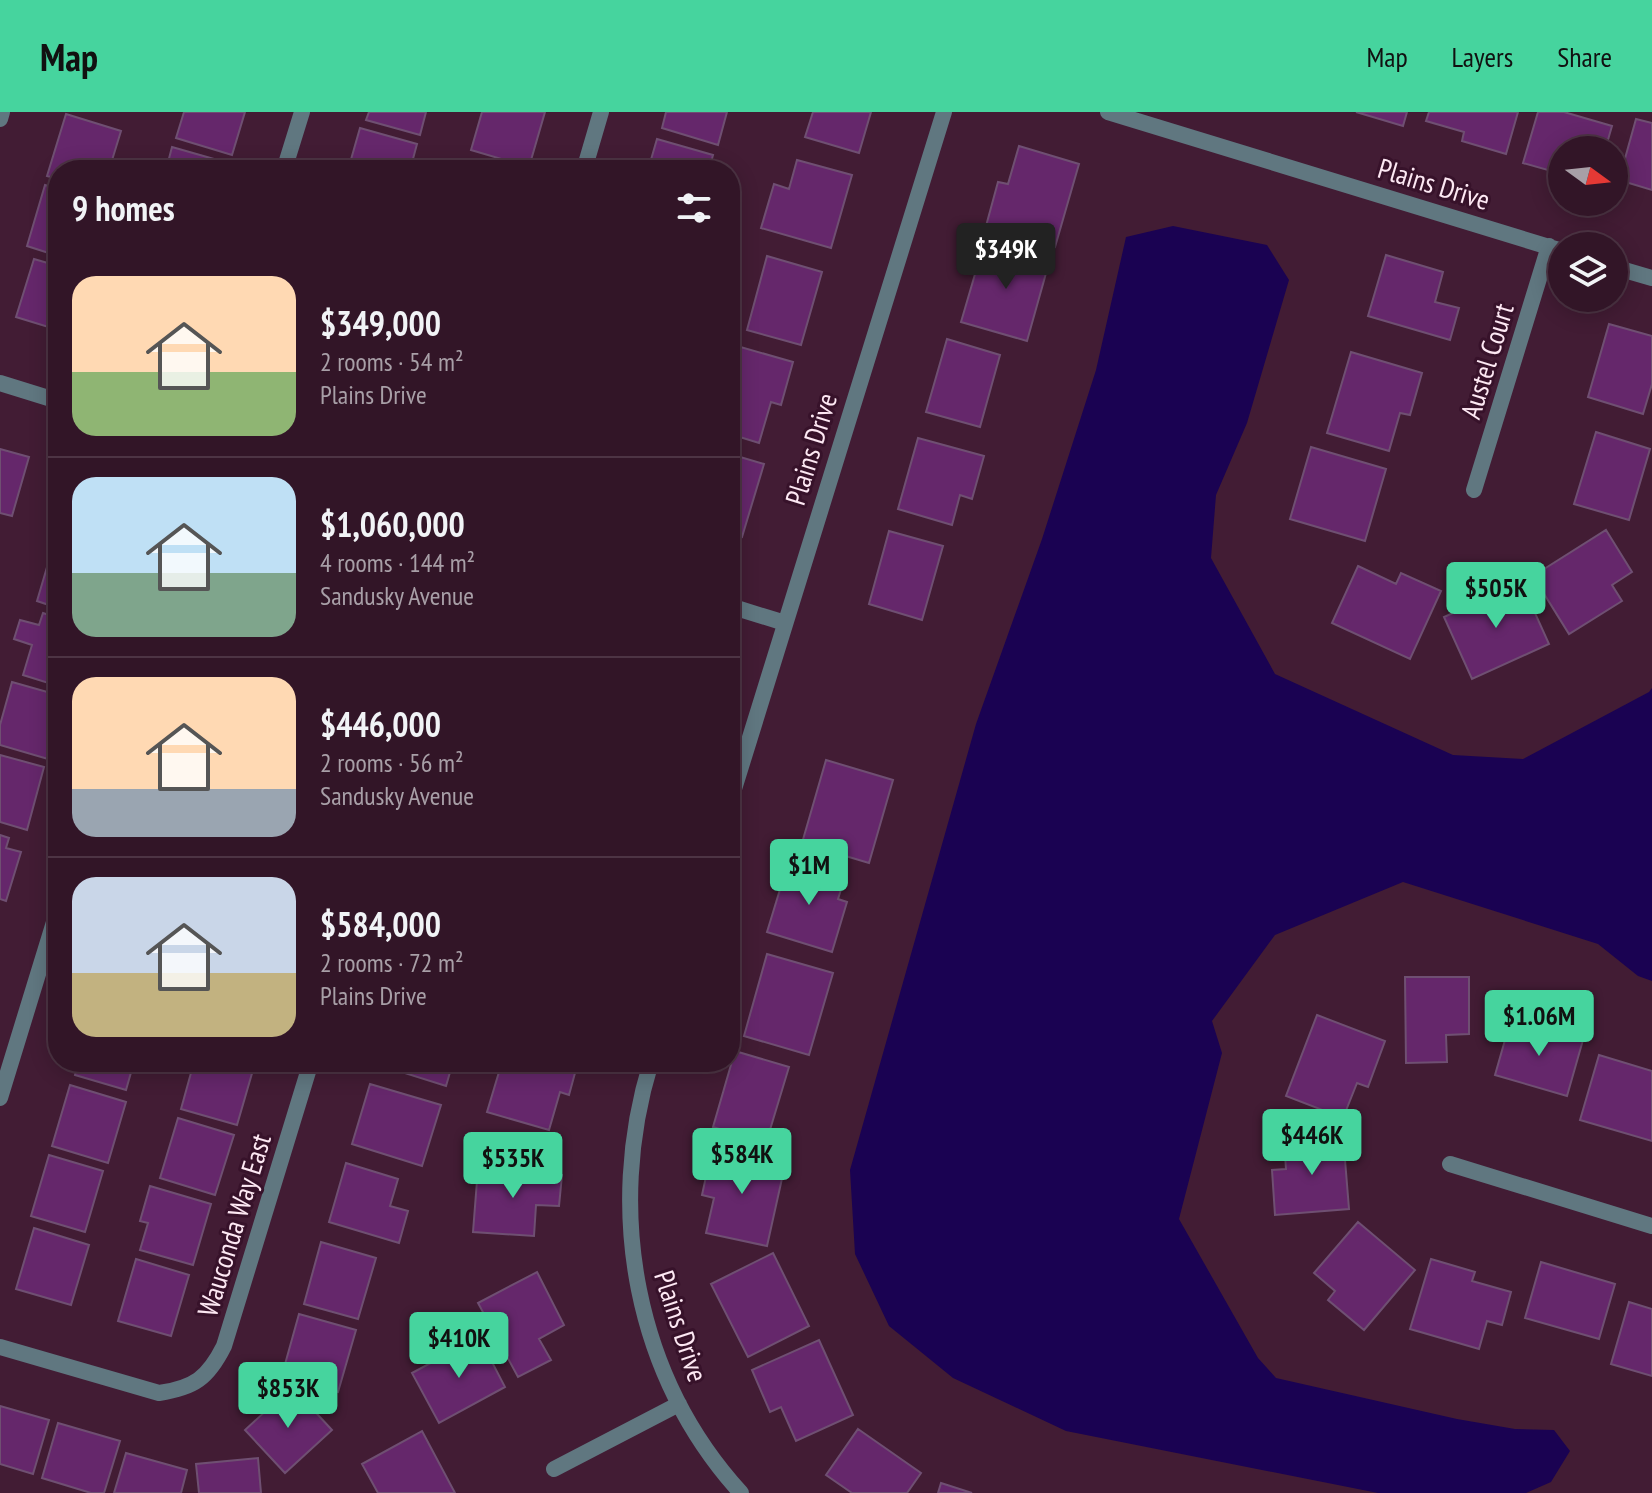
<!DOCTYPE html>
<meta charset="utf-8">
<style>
:root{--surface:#321527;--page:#3a1e2f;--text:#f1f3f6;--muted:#a89fa7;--line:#4d3444;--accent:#46d49e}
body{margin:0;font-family:"PT Sans Narrow",sans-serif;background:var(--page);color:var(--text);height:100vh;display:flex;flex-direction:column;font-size:30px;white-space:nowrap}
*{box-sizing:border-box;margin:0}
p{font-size:26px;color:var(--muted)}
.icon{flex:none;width:44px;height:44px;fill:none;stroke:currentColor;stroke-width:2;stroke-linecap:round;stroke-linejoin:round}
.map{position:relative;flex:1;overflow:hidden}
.panel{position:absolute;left:48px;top:48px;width:692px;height:912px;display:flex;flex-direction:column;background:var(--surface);border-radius:32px;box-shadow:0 4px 20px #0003,0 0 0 2px var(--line)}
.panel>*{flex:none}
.needle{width:52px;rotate:105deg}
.fabs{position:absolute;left:1548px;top:24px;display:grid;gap:16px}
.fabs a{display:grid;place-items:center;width:80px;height:80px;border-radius:50%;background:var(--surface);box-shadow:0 4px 20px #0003,0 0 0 2px var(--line);font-size:40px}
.price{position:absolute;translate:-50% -68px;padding:0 18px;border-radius:8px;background:var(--accent);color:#111;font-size:26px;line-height:52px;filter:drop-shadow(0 2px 4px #0008)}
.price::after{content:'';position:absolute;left:50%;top:48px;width:24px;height:18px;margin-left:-12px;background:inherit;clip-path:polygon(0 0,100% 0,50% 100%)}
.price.on{background:#222;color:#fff}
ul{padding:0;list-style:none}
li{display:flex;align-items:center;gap:24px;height:200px;padding:0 24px}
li+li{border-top:2px solid var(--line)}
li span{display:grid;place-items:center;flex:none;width:224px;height:160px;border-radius:24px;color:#555}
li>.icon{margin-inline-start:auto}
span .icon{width:96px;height:96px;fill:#fffc;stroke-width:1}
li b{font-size:34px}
h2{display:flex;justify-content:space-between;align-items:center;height:96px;padding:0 24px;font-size:34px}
header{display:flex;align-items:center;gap:48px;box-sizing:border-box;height:112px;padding:0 40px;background:var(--accent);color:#111}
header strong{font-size:38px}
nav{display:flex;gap:44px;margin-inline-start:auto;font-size:28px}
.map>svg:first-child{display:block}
.water{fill:#1a0252}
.building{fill:#65276b;stroke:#6f4f72;stroke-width:2}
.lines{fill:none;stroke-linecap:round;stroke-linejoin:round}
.street{stroke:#607780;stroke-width:16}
.labels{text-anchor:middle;stroke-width:6;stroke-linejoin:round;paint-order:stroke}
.street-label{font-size:28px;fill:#fde8f3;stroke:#37122a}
</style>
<header>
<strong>Map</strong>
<nav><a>Map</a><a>Layers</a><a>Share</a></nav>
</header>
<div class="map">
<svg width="1652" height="1381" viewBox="0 0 1652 1381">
<rect width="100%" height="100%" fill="#421c34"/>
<path class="water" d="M1173,114L1267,133L1289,168L1247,311L1216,383L1211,446L1275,562L1453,643L1523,647L1649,580L1652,576V869L1638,864L1598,832L1403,770L1275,823L1212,909L1222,941L1179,1107L1258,1246L1276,1266L1457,1307L1515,1317L1554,1318L1570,1339L1551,1370L1526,1381H1378L1066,1319L953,1266L889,1214L855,1142L850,1058L976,612L1042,427L1096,258L1126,125Z"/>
<path class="building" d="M184,0H245L232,43L176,26Z
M369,0H426L420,23L366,8Z
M482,0H545L529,55L471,38Z
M666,0H727L718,33L662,16Z
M813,0H871L859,41L805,25Z
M1356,0H1407L1403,14Z
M1429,0H1518L1506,42L1462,29L1464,20L1426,9Z
M1538,0H1564L1612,14L1605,38H1562V62L1523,51Z
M66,2L121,19L109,58H58V67L47,64Z
M1636,7L1652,11V78L1619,68Z
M360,16L417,32L410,58H348Z
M657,27L713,43L709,58H648Z
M1019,34L1079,52L1055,135L986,114L998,70L1008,72Z
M172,35L228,51L226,58H166Z
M797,48L852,63L831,136L761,116L774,72L789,77Z
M45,73L58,77V144L27,134Z
M985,128L1050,147L1027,229L961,210Z
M1386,143L1443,160L1435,190L1459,196L1450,228L1368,204Z
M767,144L822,160L801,233L747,218Z
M34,147L58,154V218L16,205Z
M1609,212L1652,224V272L1643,302L1588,285Z
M947,227L1000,243L980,315L926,300Z
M730,232L793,250L781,293L771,290L759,331L730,322Z
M1351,240L1422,261L1410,303L1400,301L1389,339L1327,321Z
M1596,320L1650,337L1629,408L1574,392Z
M918,326L984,344L972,387L960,383L952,413L898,397Z
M1311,335L1386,357L1365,429L1290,407Z
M0,337L29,345L12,404L0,401Z
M730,342L764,352L742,425L730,421Z
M1606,418L1632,460L1612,473L1622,489L1569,522L1533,464Z
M889,419L943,434L922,508L869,492Z
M55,428L58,429V496L37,489Z
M1358,454L1396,472L1401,461L1441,479L1410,547L1332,511Z
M1521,470L1549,532L1472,567L1444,505Z
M43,501L58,506V574L23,563L32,533L14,527L20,508L39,513Z
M12,570L58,583V612L48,647L0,633V613Z
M0,643L44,655L27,718L0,710Z
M826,648L893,668L869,751L802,731Z
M0,723L9,726L6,736L21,740L6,789L0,787Z
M789,748L845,765L838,787L847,790L832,840L767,820Z
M767,842L833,861L809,943L744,924Z
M1405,865H1469V922L1446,923L1447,950L1406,951Z
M1317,903L1385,929L1368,975L1357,971L1343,1006L1286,984Z
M1511,907L1583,928L1567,984L1495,963Z
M735,939L789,955L766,1031L713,1015Z
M1599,943L1652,959V1029L1580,1008Z
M78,950H134L126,978L75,963Z
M194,950L255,951L237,1013L181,997Z
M377,950H453L446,974L376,952Z
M502,950H578L569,983L560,980L549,1018L487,1000Z
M370,972L441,993L422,1054L352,1032Z
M70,973L126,990L108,1051L52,1034Z
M178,1006L234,1023L215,1083L160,1066Z
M1343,1023L1349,1097L1275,1103L1272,1058L1286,1057L1284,1028Z
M712,1037L785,1053L767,1134L706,1121L714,1086L702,1083Z
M49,1043L103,1059L85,1120L31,1104Z
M346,1051L398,1067L390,1094L408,1099L399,1131L329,1110Z
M478,1056L562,1063L559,1094L536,1093L534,1124L473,1120Z
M150,1074L211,1092L193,1153L140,1138L148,1111L140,1109Z
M1358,1110L1415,1158L1364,1218L1328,1188L1335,1179L1314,1161Z
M34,1116L89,1133L71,1193L16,1177Z
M321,1130L376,1146L358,1207L304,1192Z
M773,1141L809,1214L748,1245L711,1172Z
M136,1147L189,1163L171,1224L118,1209Z
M1431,1147L1475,1160L1472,1169L1511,1180L1502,1213L1487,1209L1479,1237L1410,1217Z
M1541,1150L1615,1172L1599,1227L1525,1206Z
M537,1160L564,1213L539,1227L551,1248L518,1265L478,1191Z
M1629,1190L1652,1197V1264L1611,1252Z
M299,1202L356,1218L338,1280L282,1263Z
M479,1225L505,1275L439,1311L412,1261Z
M819,1228L853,1303L796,1329L781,1295L770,1300L752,1258Z
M292,1275L332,1318L285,1361L245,1318Z
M0,1294L49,1308L33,1362L0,1352Z
M58,1311L120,1329L104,1381H91L42,1366Z
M858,1317L921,1361L907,1381H852L826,1363Z
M422,1319L455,1381H378L362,1352Z
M126,1341L187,1358L181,1381H114Z
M258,1346L261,1381H199L196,1352Z
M941,1371L972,1381H938Z"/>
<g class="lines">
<path class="street" d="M1108,0L1562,139
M0,7L2,0
M284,58L302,0
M584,58L601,0
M1614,155L1652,166
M0,271L58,289
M1474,378L1549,134
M730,494L785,511
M730,690L944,0
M651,950C605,1099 635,1265 741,1381
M0,986L58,797
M1450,1052L1652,1114
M0,1235L159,1281C194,1276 208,1266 224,1234L311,950
M554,1357L679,1292"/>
</g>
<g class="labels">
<g class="street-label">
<text transform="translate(1434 72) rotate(17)" y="10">Plains Drive</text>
<text transform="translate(1487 249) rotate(-73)" y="10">Austel Court</text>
<text transform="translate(811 337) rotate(-73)" y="10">Plains Drive</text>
<text transform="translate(234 1113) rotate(-73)" y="10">Wauconda Way East</text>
<text transform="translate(681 1214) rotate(72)" y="10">Plains Drive</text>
</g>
</g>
</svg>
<div class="fabs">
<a><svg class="needle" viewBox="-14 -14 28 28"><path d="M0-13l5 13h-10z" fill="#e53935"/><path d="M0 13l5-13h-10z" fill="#a89fa7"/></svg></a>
<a><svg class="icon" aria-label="layers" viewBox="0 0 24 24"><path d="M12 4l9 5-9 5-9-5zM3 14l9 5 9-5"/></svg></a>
</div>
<b class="price on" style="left:1006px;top:179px">$349K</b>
<b class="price" style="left:1496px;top:518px">$505K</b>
<b class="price" style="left:809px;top:795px">$1M</b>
<b class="price" style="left:1539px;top:946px">$1.06M</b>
<b class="price" style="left:1312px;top:1065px">$446K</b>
<b class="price" style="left:742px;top:1084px">$584K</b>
<b class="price" style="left:513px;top:1088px">$535K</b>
<b class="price" style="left:459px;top:1268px">$410K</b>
<b class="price" style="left:288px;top:1318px">$853K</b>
<section class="panel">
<h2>9 homes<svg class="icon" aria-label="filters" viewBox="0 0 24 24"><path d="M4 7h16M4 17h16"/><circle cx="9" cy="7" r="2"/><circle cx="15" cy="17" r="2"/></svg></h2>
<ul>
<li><span style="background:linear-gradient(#ffd9b3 60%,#8fb573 0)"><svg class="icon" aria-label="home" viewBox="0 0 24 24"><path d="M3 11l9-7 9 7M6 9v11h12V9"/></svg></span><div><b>$349,000</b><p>2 rooms · 54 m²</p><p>Plains Drive</p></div></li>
<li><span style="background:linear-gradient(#bfe0f5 60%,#7fa58c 0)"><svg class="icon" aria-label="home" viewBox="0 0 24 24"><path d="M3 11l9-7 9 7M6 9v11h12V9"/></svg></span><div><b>$1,060,000</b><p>4 rooms · 144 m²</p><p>Sandusky Avenue</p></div></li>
<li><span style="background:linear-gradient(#ffd9b3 70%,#9aa5b1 0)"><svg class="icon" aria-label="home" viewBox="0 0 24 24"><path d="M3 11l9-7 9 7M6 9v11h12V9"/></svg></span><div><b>$446,000</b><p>2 rooms · 56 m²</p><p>Sandusky Avenue</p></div></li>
<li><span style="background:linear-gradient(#c9d6e8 60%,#c2b280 0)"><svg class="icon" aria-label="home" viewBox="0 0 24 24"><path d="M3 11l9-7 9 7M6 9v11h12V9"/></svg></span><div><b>$584,000</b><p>2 rooms · 72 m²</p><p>Plains Drive</p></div></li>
</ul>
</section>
</div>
